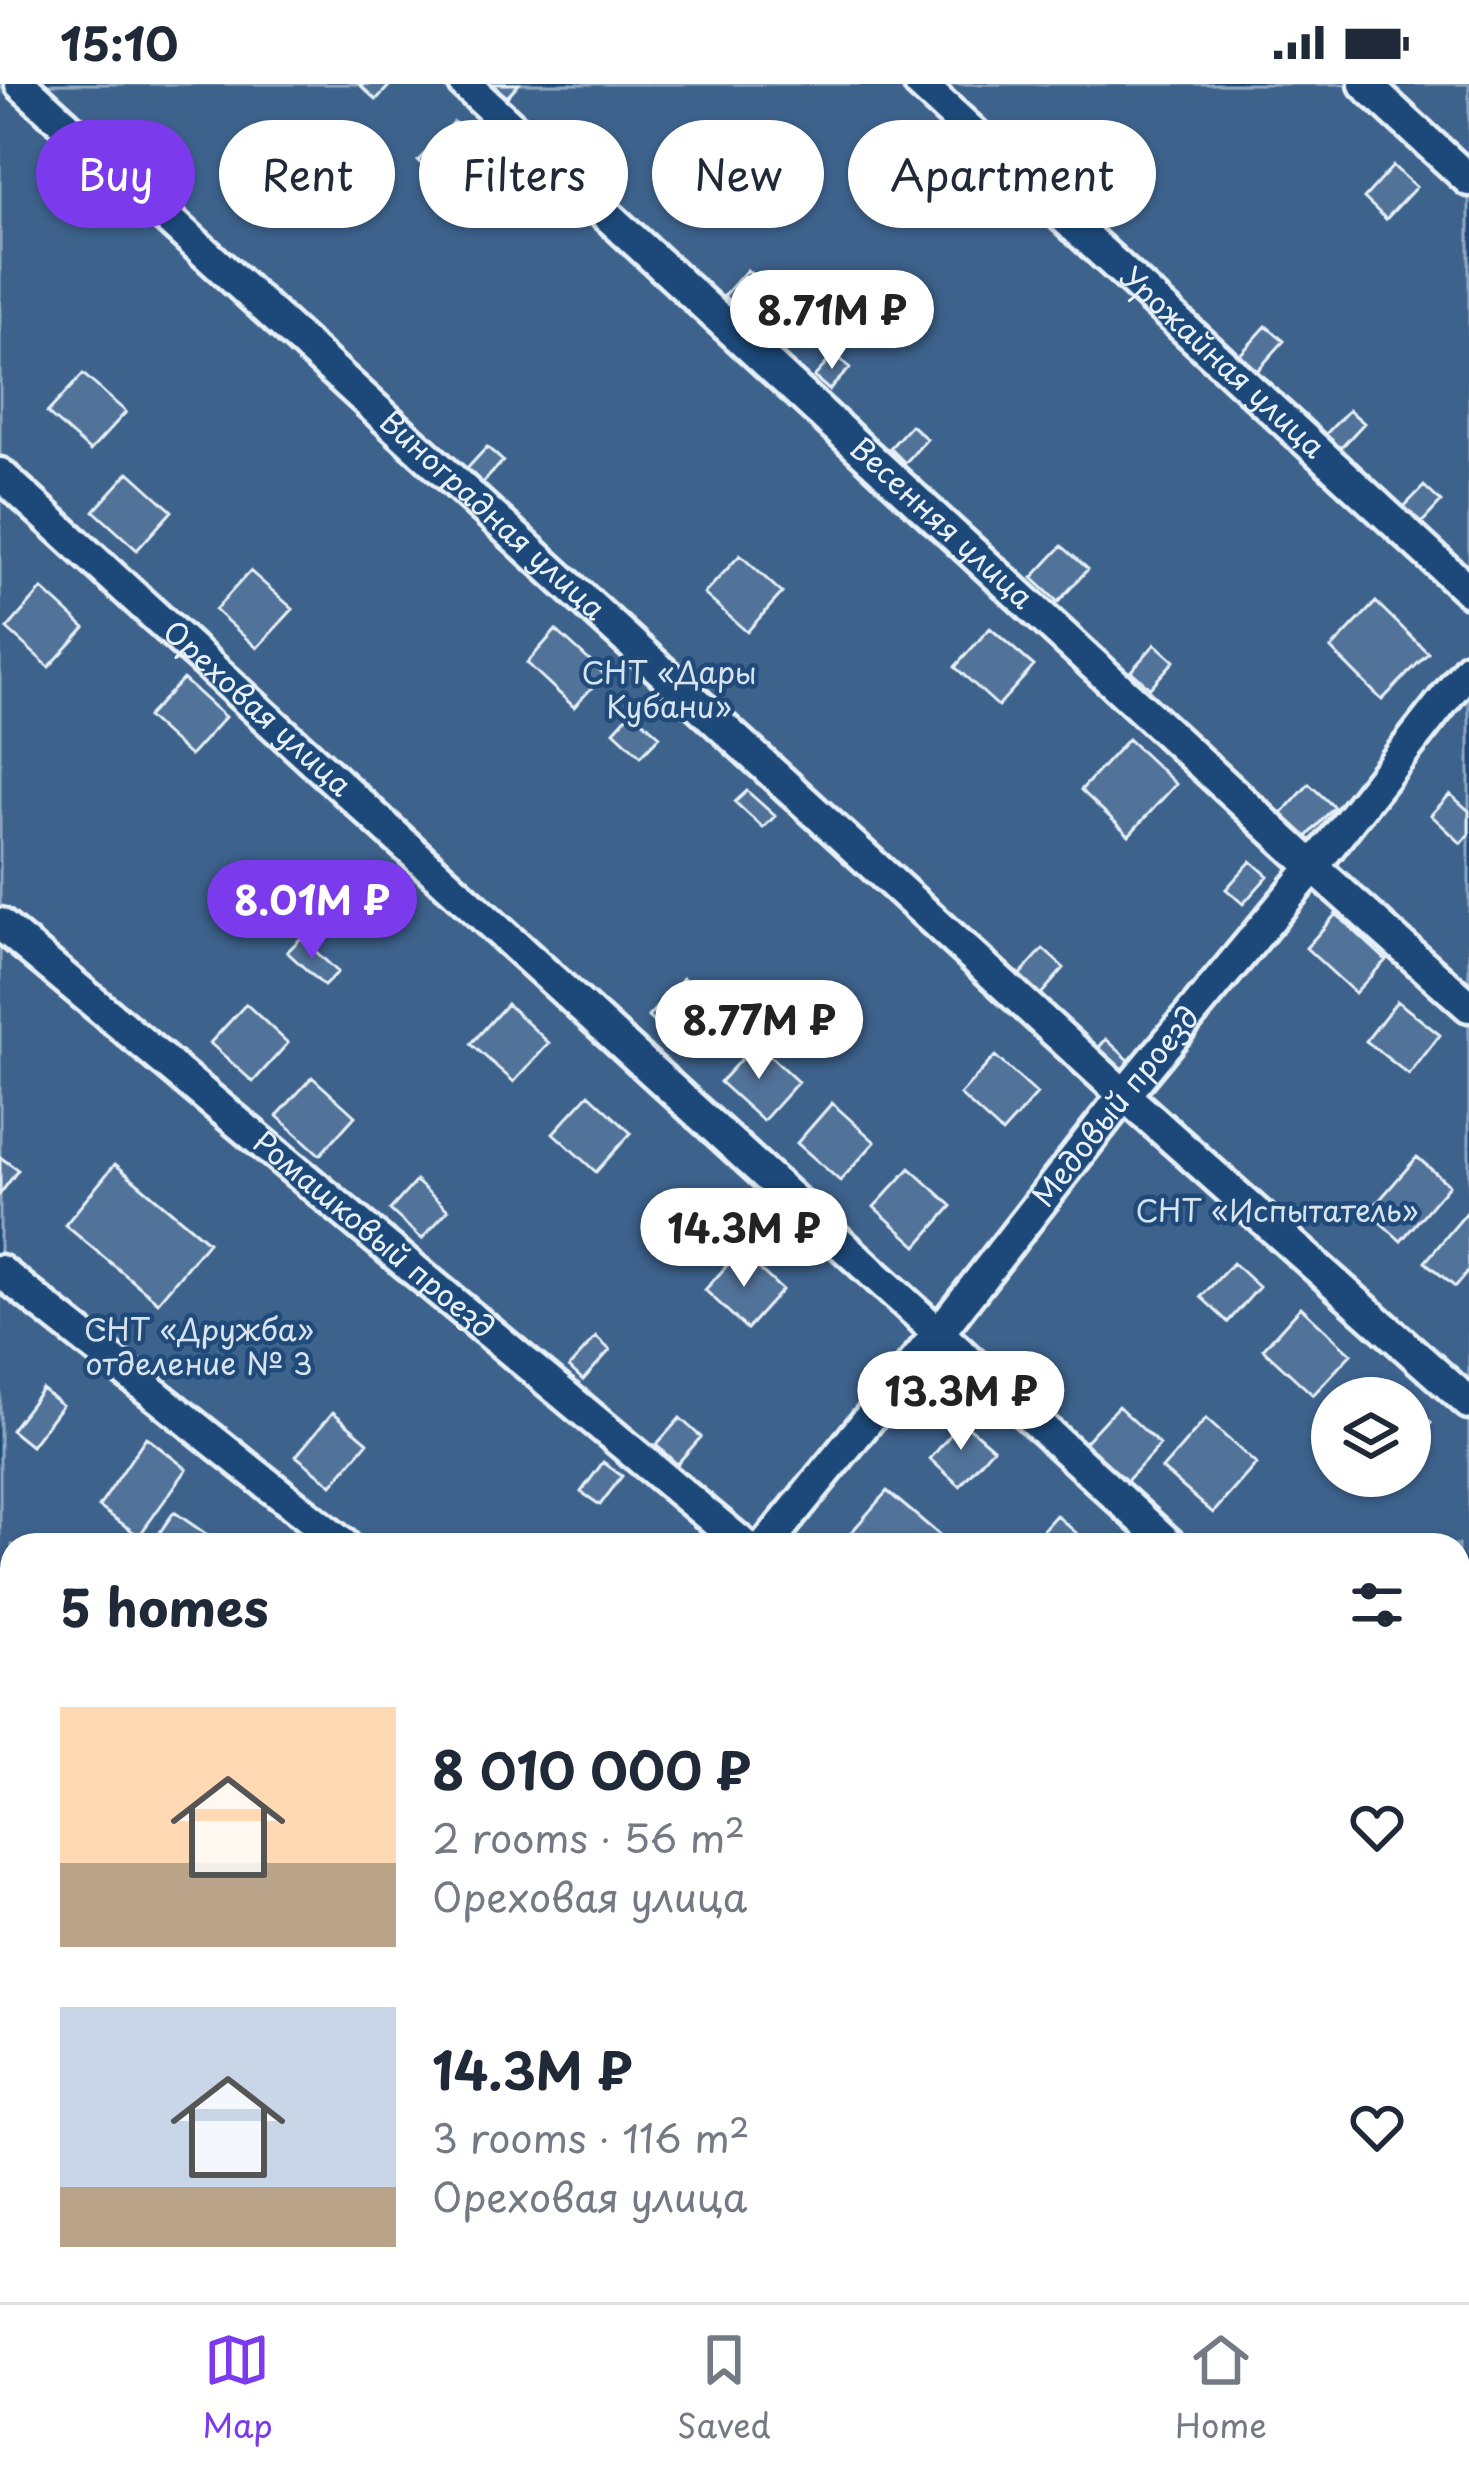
<!DOCTYPE html>
<meta charset="utf-8">
<style>
:root{--surface:#fff;--page:#f6f6f7;--text:#1f2937;--muted:#747a83;--line:#e0e1e3;--accent:#7c3aed}
body{margin:0;font-family:"Playpen Sans",sans-serif;background:var(--page);color:var(--text);height:100vh;display:flex;flex-direction:column;font-size:45px;white-space:nowrap}
*{box-sizing:border-box;margin:0}
p{font-size:39px;color:var(--muted)}
.icon{flex:none;width:66px;height:66px;fill:none;stroke:currentColor;stroke-width:2;stroke-linecap:round;stroke-linejoin:round}
.map{position:relative;flex:1;overflow:hidden}
.sheet{position:absolute;left:0px;top:1449px;width:1470px;height:771px;display:flex;flex-direction:column;background:var(--surface);border-radius:36px 36px 0 0;box-shadow:0 3px 9px #0004}
.sheet>*{flex:none}
.banner{position:absolute;left:36px;top:36px;width:1398px;height:108px;display:flex;gap:24px}
.tools{position:absolute;left:1311px;top:1293px;display:grid;gap:24px}
.tools a{display:grid;place-items:center;width:120px;height:120px;border-radius:50%;background:var(--surface);box-shadow:0 3px 9px #0004;font-size:60px}
.price{position:absolute;translate:-50% -102px;padding:0 27px;border-radius:42px;background:#fff;color:#222;font-size:39px;line-height:78px;filter:drop-shadow(0 3px 6px #0008)}
.price::after{content:'';position:absolute;left:50%;top:72px;width:36px;height:27px;margin-left:-18px;background:inherit;clip-path:polygon(0 0,100% 0,50% 100%)}
.price.current{background:var(--accent);color:#fff}
ul{padding:0;list-style:none}
li{display:flex;align-items:center;gap:36px;height:300px;padding:0 60px}
li span{display:grid;place-items:center;flex:none;width:336px;height:240px;border-radius:0px;color:#555}
li>.icon{margin-inline-start:auto}
span .icon{width:144px;height:144px;fill:#fffc;stroke-width:1}
li b{font-size:51px}
h2{display:flex;justify-content:space-between;align-items:center;height:144px;padding:0 60px;font-size:51px}
.chip{padding:0 42px;border-radius:54px;background:var(--surface);box-shadow:0 3px 9px #0004;font-size:42px;line-height:108px}
.chip.current{background:var(--accent);color:#fff}
.status{display:flex;justify-content:space-between;align-items:center;height:84px;padding:0 60px;background:var(--surface);direction:ltr}
.status svg{height:33px;fill:currentColor}
.menu{display:flex;justify-content:space-around;align-items:center;height:168px;border-top:3px solid var(--line);background:var(--surface);font-size:33px;color:var(--muted)}
.menu a{display:grid;justify-items:center;gap:6px}
.menu .current{color:var(--accent)}
.map>svg:first-child{display:block}
.green{fill:#3c628c;stroke:#92aac2;stroke-width:3;fill-rule:evenodd}
.building{fill:#517399;stroke:#e8f1f8;stroke-width:3}
.lines{fill:none;stroke-linecap:round;stroke-linejoin:round}
.lane-casing{stroke:#e8f1f8;stroke-width:24}
.street-casing{stroke:#e8f1f8;stroke-width:39}
.lane{stroke:#1f4a7a;stroke-width:15}
.street{stroke:#1f4a7a;stroke-width:30}
.labels{text-anchor:middle;stroke-width:9;stroke-linejoin:round;paint-order:stroke}
.street-label{font-size:30px;fill:#e8f1f8;stroke:#1f4a7a}
.park-label{font-size:30px;fill:#d7e3ed;stroke:#1f4a7a}
</style>
<div class="status"><b>15:10</b><svg viewBox="0 0 49 12"><path d="M0 12V9h3v3zM5 12V6h3v6zM10 12V3h3v9zM15 12V0h3v12zM26 1h20v11H26zM47 4h2v5h-2z"/></svg></div>
<div class="map">
<svg width="1469" height="2218" viewBox="0 0 1469 2218">
<rect width="100%" height="100%" fill="#1f4a7a"/>
<filter id="ink" filterUnits="userSpaceOnUse"><feTurbulence type="fractalNoise" baseFrequency=".00833" numOctaves="2"/><feDisplacementMap in="SourceGraphic" scale="24" xChannelSelector="R" yChannelSelector="G"/><feConvolveMatrix kernelMatrix="1 2 1 2 8 2 1 2 1" color-interpolation-filters="sRGB"/></filter>
<g filter="url(#ink)">
<path class="green" d="M0,0H1469V2218H0ZM1332,1314H1410V1392H1332ZM12,1461H1458V2208H12Z"/>
<path class="building" d="M359,0H391L376,16Z
M492,0H519L507,13Z
M454,38L496,77L461,116L418,77Z
M1393,82L1416,103L1386,135L1364,114Z
M747,186L767,204L743,230L724,212Z
M1266,242L1284,257L1256,288L1239,272Z
M835,270L850,284L829,306L814,293Z
M83,290L126,328L90,367L47,329Z
M1349,326L1364,339L1340,365L1325,351Z
M911,341L927,355L905,379L890,364Z
M487,363L503,377L479,403L463,389Z
M129,388L172,427L137,466L94,427Z
M1424,402L1441,418L1417,444L1399,428Z
M1062,462L1088,485L1058,518L1032,494Z
M740,471L782,509L747,548L704,510Z
M250,487L293,525L257,564L215,526Z
M42,505L85,544L49,583L7,545Z
M1376,518L1428,569L1382,616L1331,565Z
M990,544L1034,582L998,622L955,583Z
M556,546L604,590L574,623L527,579Z
M1155,560L1174,577L1150,604L1131,587Z
M183,595L225,633L190,672L147,633Z
M632,627L660,652L641,672L614,647Z
M1128,655L1176,700L1129,751L1081,706Z
M1309,700L1334,723L1305,755L1280,732Z
M747,707L775,732L763,744L735,718Z
M1450,710L1469,727V750L1461,759L1431,731Z
M1251,777L1268,792L1243,820L1226,805Z
M1336,830L1386,876L1355,909L1306,864Z
M301,854L338,888L324,902L287,868Z
M1043,865L1064,884L1036,916L1014,897Z
M683,894L726,933L690,972L648,933Z
M1397,917L1440,951L1409,991L1366,957Z
M246,920L288,959L253,998L210,959Z
M507,920L549,959L514,998L471,960Z
M1106,955L1131,978L1119,991L1095,968Z
M756,959L798,998L763,1037L720,998Z
M995,972L1037,1010L1002,1049L960,1011Z
M312,993L355,1032L320,1071L277,1032Z
M589,1010L631,1049L596,1088L553,1049Z
M832,1019L875,1058L840,1097L797,1059Z
M0,1073L18,1086L0,1110Z
M1417,1073L1449,1101L1401,1157L1369,1128Z
M115,1080L208,1158L158,1218L65,1141Z
M910,1084L952,1122L917,1162L874,1123Z
M416,1097L448,1126L422,1155L390,1126Z
M1468,1127L1469,1186L1455,1203L1425,1178Z
M740,1167L782,1206L747,1245L705,1206Z
M1233,1179L1259,1203L1228,1238L1201,1213Z
M1301,1223L1351,1270L1313,1311L1263,1265Z
M596,1253L610,1266L583,1296L569,1283Z
M42,1305L62,1321L31,1362L11,1346Z
M1410,1319L1431,1339L1410,1362Z
M1118,1322L1160,1361L1126,1398L1083,1360Z
M333,1328L368,1358L332,1401L296,1372Z
M680,1334L701,1353L677,1380L656,1361Z
M1206,1335L1256,1380L1213,1429L1162,1385Z
M962,1337L993,1364L960,1402L930,1375Z
M146,1353L187,1385L139,1452L99,1423Z
M603,1378L622,1392L600,1421L581,1408Z
M887,1407L942,1453L935,1461H846L843,1458Z
M174,1428L212,1454L207,1461H151Z
M1056,1431L1082,1454L1075,1461H1033L1031,1459Z
M1469,1772V1832L1466,1835L1458,1827V1784Z
M1458,1904L1469,1913V1962L1458,1975Z
M1463,2069L1469,2074V2150L1465,2155L1458,2149V2075Z
M727,2208H732L743,2218H718Z
M1157,2208H1193L1185,2218H1169Z"/>
<g class="lines">
<defs>
<path id="lane" d="M883,2218L891,2208"/>
<g id="street">
<path id="s1" d="M21,0L1124,1011L1469,1319"/>
<path id="s2" d="M465,0L1313,783L1469,922"/>
<path id="s3" d="M920,0L1469,507"/>
<path d="M1365,0L1469,96"/>
<path id="s4" d="M0,390L1170,1461"/>
<path id="s5" d="M0,840L744,1461"/>
<path d="M0,1187L344,1461"/>
<path id="s6" d="M766,1461L937,1251L1124,1011L1313,783L1469,584"/>
<path d="M0,1570L12,1580"/>
<path d="M1458,1721L1469,1730"/>
<path d="M0,1959L12,1969"/>
<path d="M1458,2033L1469,2042"/>
<path d="M306,2208L319,2218"/>
<path d="M786,2208L798,2218"/>
<path d="M1095,2208L1108,2218"/>
</g>
</defs>
<use href="#lane" class="lane-casing"/>
<use href="#street" class="street-casing"/>
<use href="#lane" class="lane"/>
<use href="#street" class="street"/>
</g>
</g>
<g class="labels">
<g class="street-label">
<text dy="10" stroke="none"><textPath href="#s3" startOffset="411">Урожайная улица</textPath></text>
<text dy="10" stroke="none"><textPath href="#s1" startOffset="639">Виноградная улица</textPath></text>
<text dy="10" stroke="none"><textPath href="#s2" startOffset="648">Весенняя улица</textPath></text>
<text dy="10" stroke="none"><textPath href="#s4" startOffset="348">Ореховая улица</textPath></text>
<text dy="10" stroke="none"><textPath href="#s6" startOffset="561">Медовый проезд</textPath></text>
<text dy="10" stroke="none"><textPath href="#s5" startOffset="486">Ромашковый проезд</textPath></text>
</g>
<g class="park-label">
<text x="669" y="600">СНТ «Дары<tspan x="669" dy="34">Кубани»</tspan></text>
<text x="1277" y="1138">СНТ «Испытатель»</text>
<text x="199" y="1257">СНТ «Дружба»<tspan x="199" dy="34">отделение № 3</tspan></text>
</g>
</g>
</svg>
<div class="tools">
<a><svg class="icon" aria-label="layers" viewBox="0 0 24 24"><path d="M12 4l9 5-9 5-9-5zM3 14l9 5 9-5"/></svg></a>
</div>
<b class="price" style="left:832px;top:288px">8.71M ₽</b>
<b class="price current" style="left:312px;top:878px">8.01M ₽</b>
<b class="price" style="left:759px;top:998px">8.77M ₽</b>
<b class="price" style="left:744px;top:1206px">14.3M ₽</b>
<b class="price" style="left:961px;top:1369px">13.3M ₽</b>
<div class="banner">
<a class="chip current">Buy</a>
<a class="chip">Rent</a>
<a class="chip">Filters</a>
<a class="chip">New</a>
<a class="chip">Apartment</a>
</div>
<section class="sheet">
<h2>5 homes<svg class="icon" aria-label="filters" viewBox="0 0 24 24"><path d="M4 7h16M4 17h16"/><circle cx="9" cy="7" r="2"/><circle cx="15" cy="17" r="2"/></svg></h2>
<ul>
<li><span style="background:linear-gradient(#ffd9b3 65%,#b9a48a 0)"><svg class="icon" aria-label="home" viewBox="0 0 24 24"><path d="M3 11l9-7 9 7M6 9v11h12V9"/></svg></span><div><b>8 010 000 ₽</b><p>2 rooms · 56 m²</p><p>Ореховая улица</p></div><svg class="icon" aria-label="heart" viewBox="0 0 24 24"><path d="M12 20l-8-8c-3-5 5-10 8-4 3-6 11-1 8 4z"/></svg></li>
<li><span style="background:linear-gradient(#c9d6e8 75%,#b9a48a 0)"><svg class="icon" aria-label="home" viewBox="0 0 24 24"><path d="M3 11l9-7 9 7M6 9v11h12V9"/></svg></span><div><b>14.3M ₽</b><p>3 rooms · 116 m²</p><p>Ореховая улица</p></div><svg class="icon" aria-label="heart" viewBox="0 0 24 24"><path d="M12 20l-8-8c-3-5 5-10 8-4 3-6 11-1 8 4z"/></svg></li>
</ul>
</section>
</div>
<nav class="menu">
<a class="current"><svg class="icon" aria-label="map" viewBox="0 0 24 24"><path d="M3 6l6-2 6 2 6-2v14l-6 2-6-2-6 2zM9 4v14M15 6v14"/></svg>Map</a>
<a><svg class="icon" aria-label="saved" viewBox="0 0 24 24"><path d="M7 4h10v16l-5-4-5 4z"/></svg>Saved</a>
<a><svg class="icon" aria-label="home" viewBox="0 0 24 24"><path d="M3 11l9-7 9 7M6 9v11h12V9"/></svg>Home</a>
</nav>
